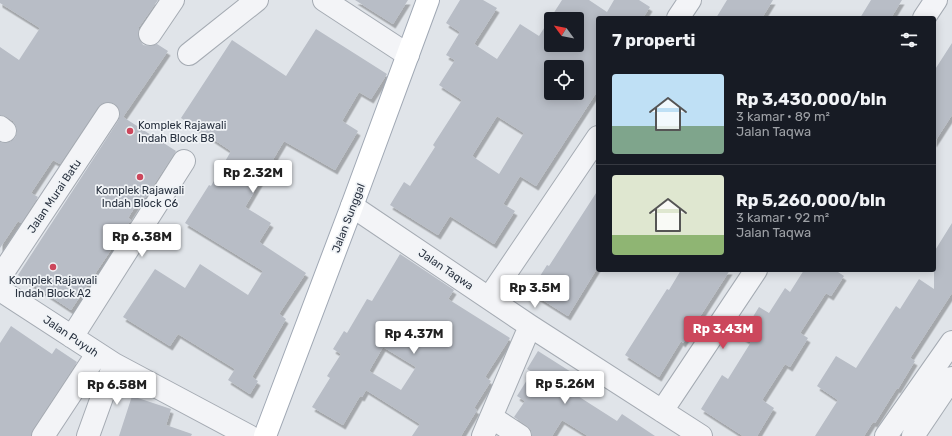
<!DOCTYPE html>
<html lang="id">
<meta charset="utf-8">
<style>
:root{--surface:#171b24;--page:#242831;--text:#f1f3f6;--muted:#9ea1a6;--line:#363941;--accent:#cc475c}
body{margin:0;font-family:Rubik,sans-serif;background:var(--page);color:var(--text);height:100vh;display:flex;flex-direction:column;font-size:15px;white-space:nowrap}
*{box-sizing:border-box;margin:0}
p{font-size:13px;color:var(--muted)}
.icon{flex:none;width:22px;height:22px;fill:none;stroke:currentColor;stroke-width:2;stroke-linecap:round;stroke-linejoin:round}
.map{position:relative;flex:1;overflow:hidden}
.drawer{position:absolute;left:596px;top:16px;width:340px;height:256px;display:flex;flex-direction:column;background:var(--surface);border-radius:4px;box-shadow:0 2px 10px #0003}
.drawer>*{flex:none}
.needle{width:26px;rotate:302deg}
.fabs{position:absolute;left:544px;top:12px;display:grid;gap:8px}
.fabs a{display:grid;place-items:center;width:40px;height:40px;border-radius:4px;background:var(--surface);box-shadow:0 2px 10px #0003;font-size:20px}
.price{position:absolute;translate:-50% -34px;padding:0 9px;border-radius:4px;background:#fff;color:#222;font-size:13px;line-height:26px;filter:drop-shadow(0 1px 2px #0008)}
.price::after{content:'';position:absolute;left:50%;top:24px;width:12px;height:9px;margin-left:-6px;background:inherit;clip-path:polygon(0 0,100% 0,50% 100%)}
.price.active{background:var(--accent);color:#fff}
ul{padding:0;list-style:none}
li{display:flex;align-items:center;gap:12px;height:100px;padding:0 16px}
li+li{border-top:1px solid var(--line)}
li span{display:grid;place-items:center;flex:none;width:112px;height:80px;border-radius:4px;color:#555}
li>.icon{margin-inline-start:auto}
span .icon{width:48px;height:48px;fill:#fffc;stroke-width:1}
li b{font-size:17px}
h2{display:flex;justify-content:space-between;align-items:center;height:48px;padding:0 16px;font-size:17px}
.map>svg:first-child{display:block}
.building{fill:#b8bdc6;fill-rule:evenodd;filter:url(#shadow)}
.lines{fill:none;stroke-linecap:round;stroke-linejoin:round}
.minor-casing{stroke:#a5abb3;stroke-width:24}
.major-casing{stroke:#a0a8b4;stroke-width:24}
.minor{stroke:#f3f4f7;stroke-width:22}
.major{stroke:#fff;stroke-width:22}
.poi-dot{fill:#cc475c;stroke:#f0f3f6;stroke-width:1.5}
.labels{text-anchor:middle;stroke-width:3.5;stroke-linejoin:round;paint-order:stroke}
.poi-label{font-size:11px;fill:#293240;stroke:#f0f3f6}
.street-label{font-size:11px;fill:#293240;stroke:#f0f3f6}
</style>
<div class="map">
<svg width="952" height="436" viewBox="0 0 952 436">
<defs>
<filter id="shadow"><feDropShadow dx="2.5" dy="4.5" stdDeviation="0" flood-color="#0004"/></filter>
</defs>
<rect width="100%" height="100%" fill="#e0e4e9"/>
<path class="building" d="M0,0H158L139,27L138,33L139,39L143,45L150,46L157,44L168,51L123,117L176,151L145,198L142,196L128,218L131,220L71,310L18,275L118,121L120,115L119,109L115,104L109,102L103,103L98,107L60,164L53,160L31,193L38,197L21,223L18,221L0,248V142L4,143L10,142L15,138L17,132L16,126L13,121L7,117L0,115V47L19,60L40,28L0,3Z
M355,0H408L393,24Z
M460,0H483L497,8L474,44L497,59L520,24L539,36L562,0H589L607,12L614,0H639L650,7L643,18H598V90L536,186L520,176L503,204L515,211L494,244L450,216L438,235L390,205L404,182L410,186L435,147L433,145L462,100L439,85L455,60L446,55L460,32L446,23ZM551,19H577V45H551ZM551,67H577V93H551ZM497,116L524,133L499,174L472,156Z
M727,0H773L762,18H716Z
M871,0H902L891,18H860Z
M316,29L387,74L371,99L359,92L342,121L358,131L335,170L284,141L245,207L271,223L259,242L306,273L279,314L286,319L252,377L258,381L250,394L228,380L235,369L178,334L170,346L123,317L155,269L185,288L200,264L248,295L263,271L185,223L209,185L211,186L231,151L181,118L232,40L286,76Z
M952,43V115L934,143V71Z
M598,190V267L568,316L530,292L547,265L549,266Z
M952,223V293L910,358L915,361L898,389L897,388L875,423L873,422L864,436H815L838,400L817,386L836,356L856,368L896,306L900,309L919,279L934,289V252Z
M400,254L454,290L448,299L510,338L485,377L491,381L474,408L477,410L461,436H412L420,424L366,390L362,397L360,396L343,425L312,407L330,378L327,376L341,354L333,349L344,331L347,333L367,299L372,301ZM383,347L416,367L401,390L369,371Z
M681,270H730L683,343L681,341L659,377L625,355L667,289L669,290Z
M804,270H835L844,276L831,296L826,293L800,333L808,338L790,367L785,364L762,400L774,408L757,436H743L701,409L722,375L728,379L751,342L741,336L759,307L769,313L785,288L790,292Z
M11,326L52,354L56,348L77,362L33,429L31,436H0V343Z
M538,351L579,377L570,391L617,421L622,414L655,436H588L562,420L552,436H532L531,430L527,426L514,417L525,401L517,396L532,372L527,369Z
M132,396L171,409L166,425L192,434L191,436H119Z"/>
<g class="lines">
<defs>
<path id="minor" d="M324,0L408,55
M678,18L690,0
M924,18L936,0
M150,34L173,0
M189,54L257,0
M0,127L5,131
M352,206L530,326L701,436
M0,277L108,114
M0,290L114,364L249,436
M489,298L598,137
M72,337L184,161
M662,411L756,270
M491,417L520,436
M43,436L97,354
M88,436L114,364
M483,436L530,326
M886,436L952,342
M913,436L952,378"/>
<path id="major" d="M265,436L352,206L428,0"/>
</defs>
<use href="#minor" class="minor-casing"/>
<use href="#major" class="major-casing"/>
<use href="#minor" class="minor"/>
<use href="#major" class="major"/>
</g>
<g class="poi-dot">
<circle cx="130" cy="131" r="4"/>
<circle cx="140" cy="177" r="4"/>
<circle cx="53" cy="267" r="4"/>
</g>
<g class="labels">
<g class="poi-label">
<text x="138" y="129" text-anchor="start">Komplek Rajawali<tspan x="138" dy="13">Indah Block B8</tspan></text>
<text x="140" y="194">Komplek Rajawali<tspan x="140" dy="13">Indah Block C6</tspan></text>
<text x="53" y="284">Komplek Rajawali<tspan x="53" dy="13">Indah Block A2</tspan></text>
</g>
<g class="street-label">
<text transform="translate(54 196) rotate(-56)" y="4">Jalan Murai Batu</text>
<text transform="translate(348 218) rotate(-69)" y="4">Jalan Sunggal</text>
<text transform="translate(446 269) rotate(34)" y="4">Jalan Taqwa</text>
<text transform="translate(71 336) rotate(34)" y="4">Jalan Puyuh</text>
</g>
</g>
</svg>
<div class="fabs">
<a><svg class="needle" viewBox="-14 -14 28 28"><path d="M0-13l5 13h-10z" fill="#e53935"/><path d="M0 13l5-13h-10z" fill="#9ea1a6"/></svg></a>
<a><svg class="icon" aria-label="locate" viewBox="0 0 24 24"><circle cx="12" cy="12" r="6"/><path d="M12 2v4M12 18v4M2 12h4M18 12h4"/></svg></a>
</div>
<b class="price" style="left:253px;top:194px">Rp 2.32M</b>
<b class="price" style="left:142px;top:258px">Rp 6.38M</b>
<b class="price" style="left:535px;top:309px">Rp 3.5M</b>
<b class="price active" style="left:723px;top:350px">Rp 3.43M</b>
<b class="price" style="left:414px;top:355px">Rp 4.37M</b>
<b class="price" style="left:565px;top:405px">Rp 5.26M</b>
<b class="price" style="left:117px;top:406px">Rp 6.58M</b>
<section class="drawer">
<h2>7 properti<svg class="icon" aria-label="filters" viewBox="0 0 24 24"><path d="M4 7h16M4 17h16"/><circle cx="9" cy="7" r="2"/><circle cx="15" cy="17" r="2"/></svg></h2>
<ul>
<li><span style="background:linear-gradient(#bfe0f5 65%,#7fa58c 0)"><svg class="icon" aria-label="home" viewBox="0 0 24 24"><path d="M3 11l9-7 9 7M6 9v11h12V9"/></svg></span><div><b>Rp 3,430,000/bln</b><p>3 kamar · 89 m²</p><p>Jalan Taqwa</p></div></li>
<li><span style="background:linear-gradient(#dfe7d0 75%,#8fb573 0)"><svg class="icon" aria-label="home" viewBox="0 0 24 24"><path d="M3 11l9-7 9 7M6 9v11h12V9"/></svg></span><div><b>Rp 5,260,000/bln</b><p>3 kamar · 92 m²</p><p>Jalan Taqwa</p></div></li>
</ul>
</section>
</div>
